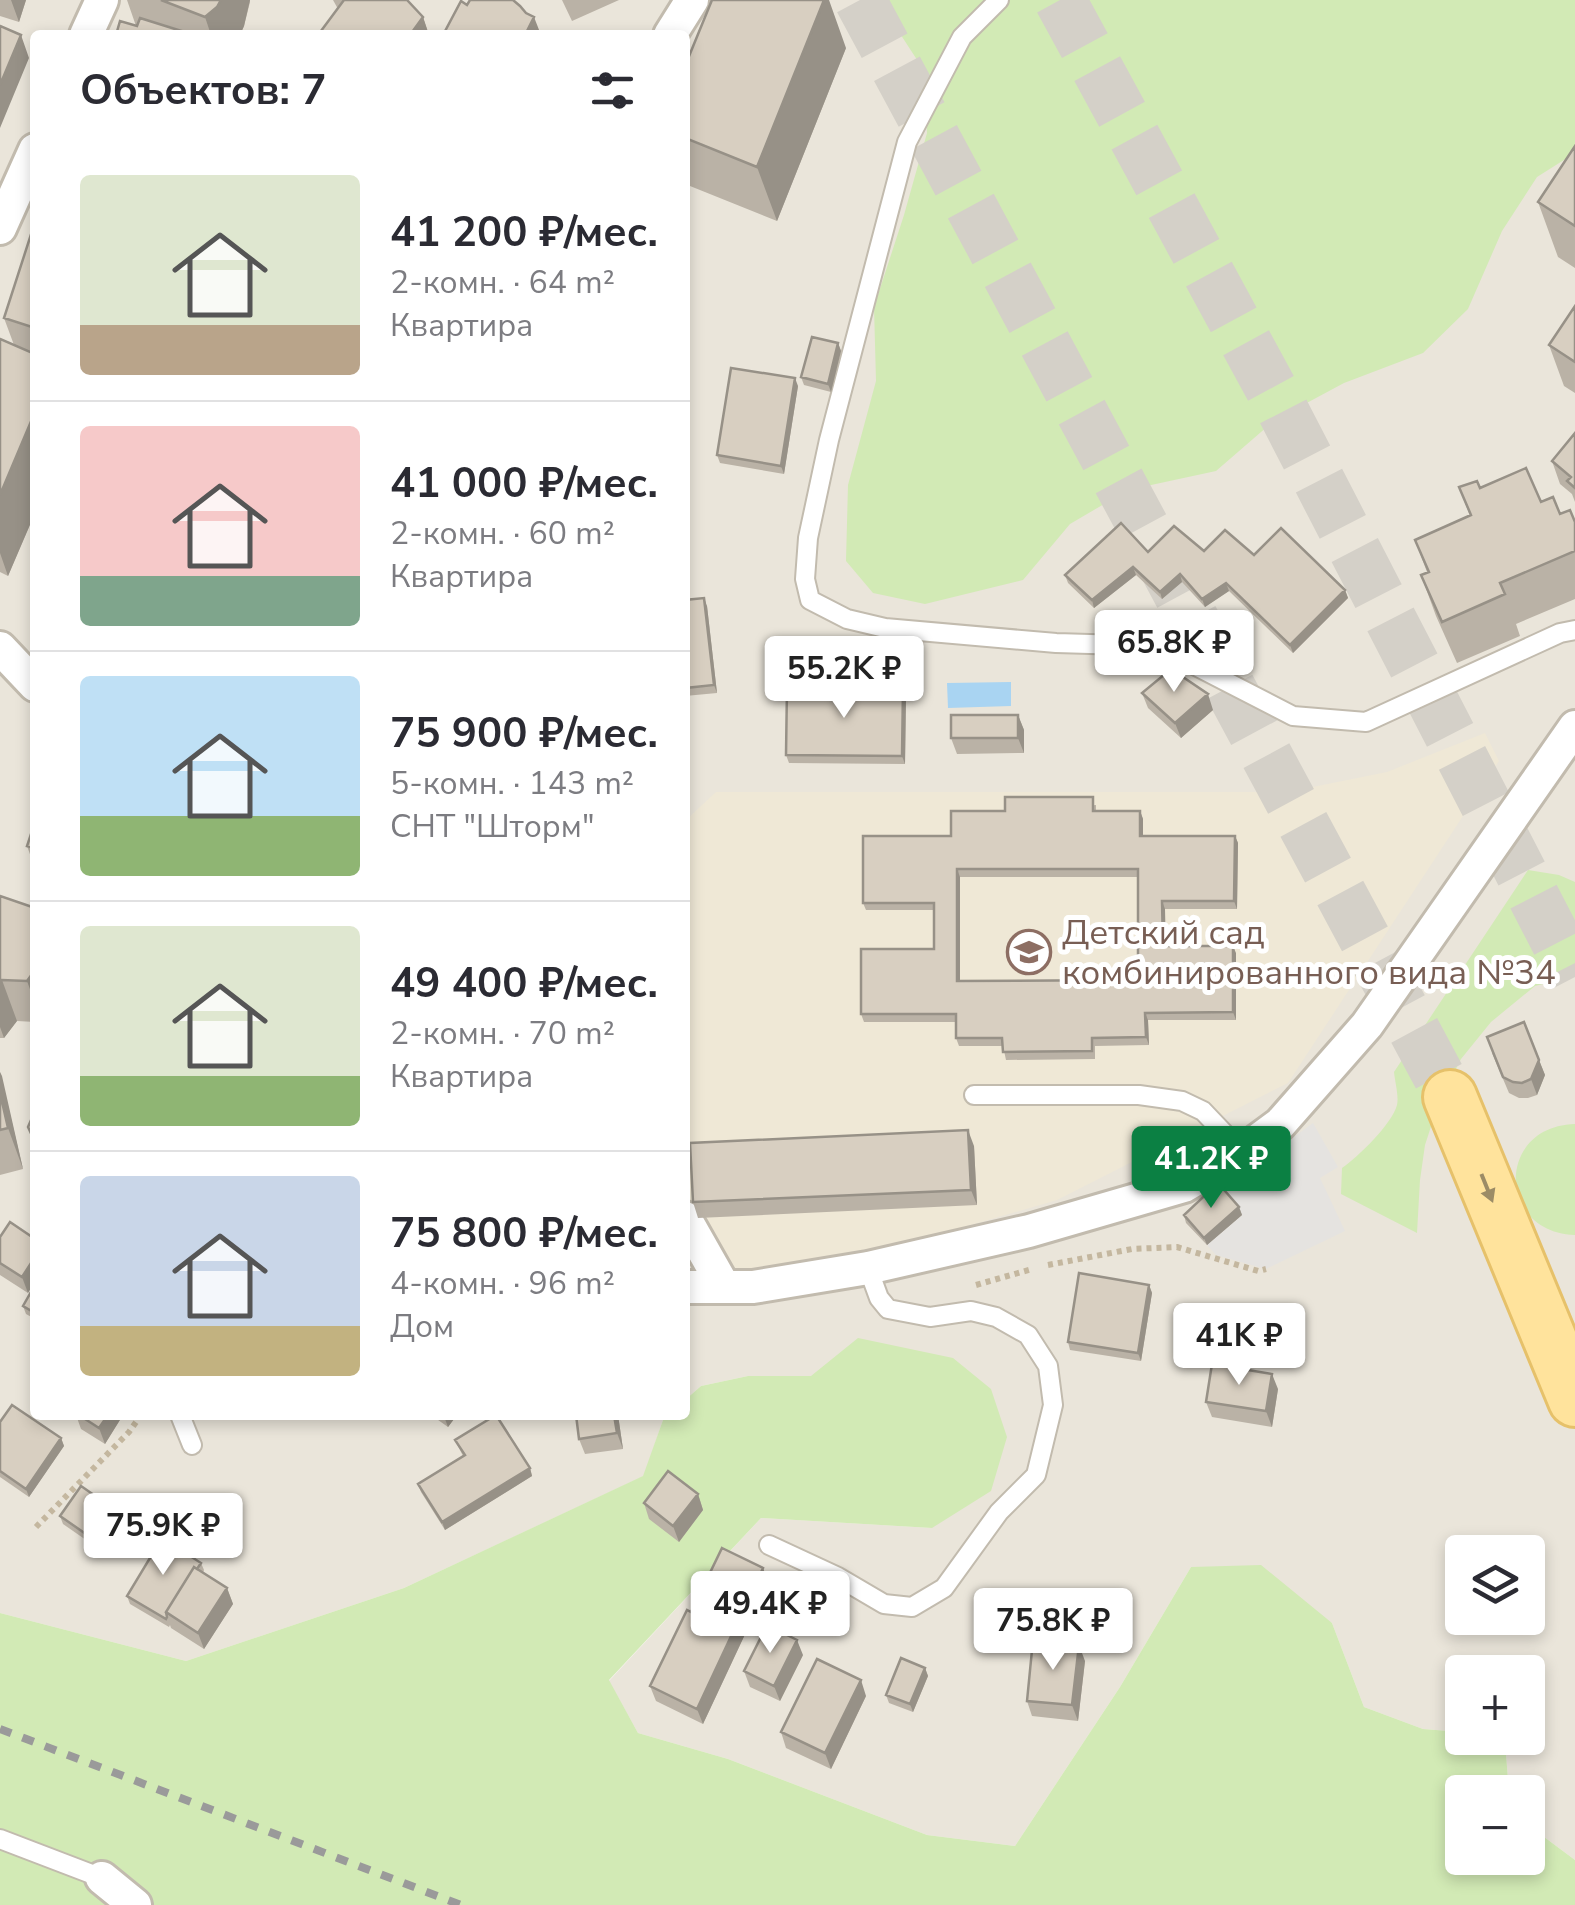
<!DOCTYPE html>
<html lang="ru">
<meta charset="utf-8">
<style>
:root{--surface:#fff;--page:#f2f2f3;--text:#2b2b33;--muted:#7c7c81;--line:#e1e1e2;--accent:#0b8043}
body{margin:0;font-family:"Nunito Sans",sans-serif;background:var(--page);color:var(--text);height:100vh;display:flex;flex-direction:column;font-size:38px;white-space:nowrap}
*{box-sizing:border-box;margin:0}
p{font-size:32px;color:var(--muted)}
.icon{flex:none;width:55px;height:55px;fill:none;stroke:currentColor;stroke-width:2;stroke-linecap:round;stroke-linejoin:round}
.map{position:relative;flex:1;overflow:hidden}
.side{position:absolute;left:30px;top:30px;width:660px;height:1390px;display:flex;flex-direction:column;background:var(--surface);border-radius:10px;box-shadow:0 5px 15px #0003}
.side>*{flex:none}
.controls{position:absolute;left:1445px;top:1535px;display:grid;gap:20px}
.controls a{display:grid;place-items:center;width:100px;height:100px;border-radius:10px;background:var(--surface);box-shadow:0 5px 15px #0003;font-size:50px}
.price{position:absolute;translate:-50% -85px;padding:0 22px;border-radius:10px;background:#fff;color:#222;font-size:32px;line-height:65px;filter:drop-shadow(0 2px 5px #0008)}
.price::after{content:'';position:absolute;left:50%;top:60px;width:30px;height:22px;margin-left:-15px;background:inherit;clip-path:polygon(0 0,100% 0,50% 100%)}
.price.selected{background:var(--accent);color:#fff}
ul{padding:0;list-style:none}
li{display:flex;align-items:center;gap:30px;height:250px;padding:0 50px}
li+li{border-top:2px solid var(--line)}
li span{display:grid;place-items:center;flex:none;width:280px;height:200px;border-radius:10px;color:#555}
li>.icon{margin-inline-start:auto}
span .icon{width:120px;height:120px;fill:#fffc;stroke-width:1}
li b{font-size:42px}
h2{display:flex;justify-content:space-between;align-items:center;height:120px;padding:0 50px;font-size:42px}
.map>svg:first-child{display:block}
.residential{fill:#eae5da;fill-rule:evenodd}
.education{fill:#efe8d6}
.green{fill:#d2eab5}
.parking{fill:#e5e3e0}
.water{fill:#a9d4f2}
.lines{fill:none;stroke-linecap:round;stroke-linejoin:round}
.primary-tunnel{stroke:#d4d0c8;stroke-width:52;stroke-dasharray:52 26;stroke-linecap:butt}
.service-casing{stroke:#c2bbae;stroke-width:22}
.minor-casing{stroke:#c2bbae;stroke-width:38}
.primary-casing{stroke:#e6c16a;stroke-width:58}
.path{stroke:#c4b79f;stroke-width:6;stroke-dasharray:5 5;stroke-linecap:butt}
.service{stroke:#fff;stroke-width:18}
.minor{stroke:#fff;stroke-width:32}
.primary{stroke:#ffe39c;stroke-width:52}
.rail{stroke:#9a9a9a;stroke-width:8;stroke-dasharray:12 12;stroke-linecap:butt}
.wall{fill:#bab2a6;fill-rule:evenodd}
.shaded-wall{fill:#979187}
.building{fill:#d8cfc1;stroke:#979187;stroke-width:2.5;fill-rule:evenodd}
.oneway{fill:#9c8c66}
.labels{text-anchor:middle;stroke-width:10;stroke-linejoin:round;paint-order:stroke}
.education-label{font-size:35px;fill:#785e54;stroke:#fff;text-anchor:start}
</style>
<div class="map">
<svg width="1575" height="1905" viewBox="0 0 1575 1905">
<rect width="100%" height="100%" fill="#f6f3ec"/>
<path class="residential" d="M0,0H1575V1860L1528,1825V1792H1509L1506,1754L1493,1738H1528V1672H1462V1732L1423,1729L1364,1707L1332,1623L1191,1567L1120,1687L1015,1846L927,1835L728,1759L638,1733L609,1681L761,1518L932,1528L811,1376H748L701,1386L685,1400V35H35V1415H668L663,1420L644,1476L404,1588L186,1661L0,1613ZM1462,1552H1528V1618H1462Z"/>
<path class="education" d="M1485,733L1499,761L1288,1083L1057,1200L868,1255L725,1274L685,1203V821L716,792H1288L1387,772Z"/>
<path class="green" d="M885,0H1575V153L1537,177L1502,231L1468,309L1423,353L1344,383L1275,420L1216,471L1128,490L1070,524L1023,580L925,604L873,593L846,561L848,485L876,381L874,307L904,215L927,133L923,69L897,29Z
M1528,870L1559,875L1575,882V976L1535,986L1491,1022L1461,1059L1439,1102L1425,1145L1420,1180L1417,1233L1341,1194L1342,1168C1358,1157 1392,1124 1397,1105C1399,1096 1395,1082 1394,1072Z
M1575,1124V1235C1496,1232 1496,1126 1575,1124Z
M858,1338L953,1358L991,1389L1007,1437L991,1491L932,1528L761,1518L609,1680L638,1733L728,1759L927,1835L1015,1846L1120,1687L1191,1567L1261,1565L1332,1623L1364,1707L1423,1729L1462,1732V1738H1493L1506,1754L1509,1792H1462V1858H1528V1825L1575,1860V1905H0V1613L186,1661L404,1588L643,1476L663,1420L668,1415H685V1400L701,1386L748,1376H811Z"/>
<path class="parking" d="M1313,1123L1338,1167L1320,1178L1345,1231L1266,1269L1216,1255L1207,1245L1242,1215L1221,1191Z"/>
<path class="water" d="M1011,682V706L948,708L947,683Z"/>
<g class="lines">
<path class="primary-tunnel" d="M860,0L1450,1097
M1060,0L1281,407L1575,977"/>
<defs>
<path id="service" d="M999,0L962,37L907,142L829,440L808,538L805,579L810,600L847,619L885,628L1056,643L1157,646L1293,716L1366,722L1560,633L1575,630
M974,1095H1139L1182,1101L1203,1111L1242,1152
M180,1415L192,1445
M769,1545L838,1577L884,1604L912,1607L944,1588L999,1512L1036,1475L1053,1405L1048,1366L1028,1335L996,1317L971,1311L930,1317L888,1309L879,1298L868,1268
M0,1839L102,1878"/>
<path id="minor" d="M86,35L102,0
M670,35L692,0
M0,228L35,150
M0,648L35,685
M685,1218L724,1287
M685,1287H753L868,1268L1029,1231L1184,1186L1242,1152L1280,1124L1367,1025L1575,727
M102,1878L135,1905"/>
<path id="primary" d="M1450,1097L1575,1400"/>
</defs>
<use href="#service" class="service-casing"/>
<use href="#minor" class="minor-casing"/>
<use href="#primary" class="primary-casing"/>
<path class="path" d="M1048,1265L1132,1249L1177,1247L1258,1271L1266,1269
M976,1285L1032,1269
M36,1527L129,1432L141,1415"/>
<use href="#service" class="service"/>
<use href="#minor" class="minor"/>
<use href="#primary" class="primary"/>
<path class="rail" d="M0,1729L461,1905"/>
</g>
<path class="wall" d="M0,0H26L19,22L0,16Z
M127,0H250V2L244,26L240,35H116L136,26Z
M333,0H407L423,17L429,35H318L338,9Z
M562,0H619L572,21Z
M846,48L777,221L685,184V66Z
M1575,146V268L1558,257L1538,202Z
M35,222V513L8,576L0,572V339L14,345L4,318Z
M1575,306V393L1564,386L1549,345Z
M838,343L841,351L831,392L804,385L801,377Z
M798,386L784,474L720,463L717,455Z
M1575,433V502L1572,494L1560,484L1552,461Z
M1459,487L1480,488L1560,514L1575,522V599L1516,624L1520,636L1457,663L1436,616L1421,575L1427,572L1415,540L1470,516Z
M1204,551L1254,555L1345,590L1348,598L1293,653L1229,591L1205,607L1182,582L1162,599L1136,575L1094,608L1068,583L1065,575L1148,552Z
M685,600L707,606L717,693L685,696Z
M903,688L906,696L905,764L789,763L786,755Z
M1142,693L1213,710L1181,738L1148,708Z
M1018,715L1024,730V753L957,754L951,738Z
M1096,805V811H1140L1143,819V836H1235L1238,843L1237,909H1165V946L1236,953V1020H1148L1149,1045L1095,1046V1059L1006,1060L1003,1046H959L956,1038V1022H864L861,1014L934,949V910H866L863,903L1005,811ZM960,877H1138V980L960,981Z
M35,822V868L27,846Z
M0,896L35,908V1022L17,1021L4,1038H0Z
M1492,1053L1539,1060L1545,1075L1537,1095L1528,1098H1519L1509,1093Z
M0,1072L23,1169L0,1175Z
M974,1146L977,1205L698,1218L693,1202Z
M1239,1207L1242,1215L1207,1245L1186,1223L1184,1215Z
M0,1237L35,1239L28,1293L0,1275Z
M35,1285V1319L26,1314L23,1306Z
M1149,1285L1152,1293L1141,1361L1070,1350L1068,1342Z
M1278,1389L1272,1427L1212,1417L1206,1402Z
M76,1415H123L105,1444L81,1429Z
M431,1415H457L448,1427Z
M618,1415L623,1449L585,1454L579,1439Z
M0,1422L61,1438L64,1446L29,1497L0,1477Z
M455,1440L530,1468L532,1476L445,1530L421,1492L418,1484L463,1456Z
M698,1494L703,1510L679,1542L649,1519L644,1503Z
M60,1516L127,1518L130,1526L109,1556L63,1524Z
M201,1563L204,1570L203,1573L227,1588L233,1604L204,1649L171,1628L170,1625L169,1627L130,1604L127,1596Z
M769,1583L703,1724L656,1701L650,1686L691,1612Z
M803,1655L780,1701L750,1687L744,1671Z
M1085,1661L1078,1721L1032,1716L1027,1701Z
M925,1668L928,1676L913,1712L889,1703L886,1695Z
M866,1696L831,1769L786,1748L781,1732Z"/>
<path class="shaded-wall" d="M11,0H26L19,22Z
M221,0H250L244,26L240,35H211L205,17Z
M824,0H829L846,48L777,221L757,167Z
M423,17L429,35H410Z
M534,17L541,35H525Z
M21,35L29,58L0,128V85Z
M838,343L841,351L831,392L828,384Z
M795,378L798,386L784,474L781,466Z
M35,412V513L8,576L0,553V495Z
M1133,567L1136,575L1094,608L1092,600Z
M1180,574L1182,582L1162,599L1160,592Z
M1226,583L1229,591L1205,607L1202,599Z
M1345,590L1348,598L1293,653L1290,645Z
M704,598L707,606L717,693L714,685Z
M903,688L906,696L905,764L902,756Z
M1208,694L1213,710L1181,738L1175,723Z
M1018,715L1024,730V753L1018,738Z
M1140,811L1143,819V843L1140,836Z
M1235,836L1238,843L1237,909L1234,901Z
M957,869L960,877V989L957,981Z
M1162,901L1165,909L1166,953L1163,946Z
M1233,946L1236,953V1020L1233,1012Z
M35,970V1003L27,981Z
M2,980L17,1021L4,1038L0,1027V982Z
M1145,1013L1148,1020L1149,1045L1146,1037Z
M1539,1060L1545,1075L1537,1095L1531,1079Z
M0,1072L2,1076L23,1169L8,1128L0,1093Z
M968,1130L974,1146L977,1205L971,1190Z
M1239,1207L1242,1215L1207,1245L1204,1238Z
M35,1257V1282L28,1293L22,1277Z
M1149,1285L1152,1293L1141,1361L1138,1353Z
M1272,1374L1278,1389L1272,1427L1266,1411Z
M108,1415H123L105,1444L99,1428Z
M448,1415H457L448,1427L445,1419Z
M614,1415H618L623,1449L617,1433Z
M61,1438L64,1446L29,1497L26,1489Z
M530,1468L532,1476L445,1530L442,1522Z
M698,1494L703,1510L679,1542L673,1526Z
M127,1518L130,1526L109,1556L106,1548Z
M763,1568L769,1583L703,1724L697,1709Z
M227,1588L233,1604L204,1649L198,1633Z
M797,1640L803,1655L780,1701L774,1686Z
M1079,1645L1085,1661L1078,1721L1072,1705Z
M925,1668L928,1676L913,1712L910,1704Z
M861,1680L866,1696L831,1769L825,1753Z"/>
<path class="building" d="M161,0H221L217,7L205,17Z
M344,0H407L423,17L410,35H318Z
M470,0H513L520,6L526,13L534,17L525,35H443L461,1L467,5Z
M712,0H824L757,167L685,138V66Z
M140,18L191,34L116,35L120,21L137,26Z
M0,26L21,35L0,85Z
M1575,146V226L1538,202Z
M35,222V328L4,318Z
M1575,306V362L1549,345Z
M812,337L838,343L828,384L801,377Z
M0,339L35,354V412L0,495Z
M731,368L795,378L781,466L717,455Z
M1575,433V488L1567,481L1571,477L1552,461Z
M1526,468L1541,502L1553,497L1560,514L1570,510L1575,522V551L1500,583L1505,594L1442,622L1421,575L1429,572L1415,540L1471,515L1459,487L1477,481L1480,488Z
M1121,523L1148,552L1174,526L1204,551L1225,530L1254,555L1281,528L1345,590L1290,645L1226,583L1202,599L1180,574L1160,592L1133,567L1092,600L1065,575Z
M704,598L714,685L685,688V600Z
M1171,669L1208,694L1175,723L1142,693Z
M787,687L903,688L902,756L786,755Z
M951,715H1018V738H951Z
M1005,797H1093V811H1140V836H1235L1234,901H1162L1163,946H1233V1012L1145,1013L1146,1037L1092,1038V1051L1003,1052L1002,1038H956V1014H861V949H934V903H863V836H951V811H1005ZM957,869H1138V980L957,981Z
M35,822V848L27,846Z
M0,896L35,908V970L27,981L2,980L0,982Z
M1524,1022L1539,1060L1531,1079L1522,1083L1513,1082L1503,1077L1487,1037Z
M0,1093L8,1128L0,1130Z
M35,1111V1142L28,1127Z
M968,1130L971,1190L693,1202L690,1143Z
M1218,1183L1239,1207L1204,1238L1184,1215Z
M10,1222L35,1239V1257L22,1277L0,1263V1237Z
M1079,1273L1149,1285L1138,1353L1068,1342Z
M35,1285V1313L23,1306Z
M1212,1364L1272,1374L1266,1411L1206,1402Z
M12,1405L61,1438L26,1489L0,1471V1422Z
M79,1415H108L99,1428Z
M496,1415L530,1468L442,1522L418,1484L465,1455L455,1440Z
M576,1415H614L617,1433L579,1439Z
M668,1471L698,1494L673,1526L644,1503Z
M81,1486L127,1518L106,1548L60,1516Z
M162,1538L201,1563L197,1569L194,1567L166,1612L167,1617L166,1619L127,1596Z
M722,1548L763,1568L697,1709L650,1686L687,1610L691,1612Z
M194,1567L227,1588L198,1633L166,1612Z
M767,1625L797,1640L774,1686L744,1671Z
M1033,1640L1079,1645L1072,1705L1027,1701Z
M901,1658L925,1668L910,1704L886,1695Z
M817,1659L861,1680L825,1753L781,1732Z"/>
<defs><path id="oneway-solid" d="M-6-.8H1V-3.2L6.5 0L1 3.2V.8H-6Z" transform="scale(2.5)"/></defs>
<use class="oneway" href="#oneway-solid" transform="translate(1487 1188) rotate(68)"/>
<defs>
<symbol id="school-ring" viewBox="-11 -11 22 22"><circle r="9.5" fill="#fff" stroke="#8d6e63" stroke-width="1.5"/><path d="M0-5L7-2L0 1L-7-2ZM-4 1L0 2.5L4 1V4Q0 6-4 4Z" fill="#8d6e63"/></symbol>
</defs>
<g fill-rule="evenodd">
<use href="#school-ring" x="1004" y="927" width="50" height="50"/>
</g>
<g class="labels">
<g class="education-label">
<text x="1062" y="944">Детский сад<tspan x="1062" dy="40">комбинированного вида №34</tspan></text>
</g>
</g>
</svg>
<div class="controls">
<a><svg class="icon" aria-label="layers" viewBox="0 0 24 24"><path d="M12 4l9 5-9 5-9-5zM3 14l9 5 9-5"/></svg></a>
<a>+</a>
<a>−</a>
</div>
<b class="price" style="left:1174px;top:695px">65.8K ₽</b>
<b class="price" style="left:844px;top:721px">55.2K ₽</b>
<b class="price selected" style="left:1211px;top:1211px">41.2K ₽</b>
<b class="price" style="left:1239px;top:1388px">41K ₽</b>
<b class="price" style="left:163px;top:1578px">75.9K ₽</b>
<b class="price" style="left:770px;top:1656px">49.4K ₽</b>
<b class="price" style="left:1053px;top:1673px">75.8K ₽</b>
<section class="side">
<h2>Объектов: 7<svg class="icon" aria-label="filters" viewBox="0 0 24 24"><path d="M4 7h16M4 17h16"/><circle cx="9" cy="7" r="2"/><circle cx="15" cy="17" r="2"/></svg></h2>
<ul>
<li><span style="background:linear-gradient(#dfe7d0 75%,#b9a48a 0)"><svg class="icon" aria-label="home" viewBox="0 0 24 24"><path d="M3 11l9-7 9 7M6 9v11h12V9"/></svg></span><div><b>41 200 ₽/мес.</b><p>2-комн. · 64 m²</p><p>Квартира</p></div></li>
<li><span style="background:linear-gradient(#f6c9c9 75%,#7fa58c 0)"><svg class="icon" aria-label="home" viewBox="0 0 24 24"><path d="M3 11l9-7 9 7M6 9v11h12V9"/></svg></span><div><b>41 000 ₽/мес.</b><p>2-комн. · 60 m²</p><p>Квартира</p></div></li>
<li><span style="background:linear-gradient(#bfe0f5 70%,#8fb573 0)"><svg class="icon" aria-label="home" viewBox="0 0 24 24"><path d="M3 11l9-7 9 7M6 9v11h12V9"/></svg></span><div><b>75 900 ₽/мес.</b><p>5-комн. · 143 m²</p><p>СНТ &quot;Шторм&quot;</p></div></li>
<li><span style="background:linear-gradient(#dfe7d0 75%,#8fb573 0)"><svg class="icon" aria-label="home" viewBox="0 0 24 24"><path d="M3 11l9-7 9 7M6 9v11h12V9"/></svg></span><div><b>49 400 ₽/мес.</b><p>2-комн. · 70 m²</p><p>Квартира</p></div></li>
<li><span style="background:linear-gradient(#c9d6e8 75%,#c2b280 0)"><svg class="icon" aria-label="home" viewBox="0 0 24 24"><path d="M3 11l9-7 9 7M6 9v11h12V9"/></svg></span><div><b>75 800 ₽/мес.</b><p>4-комн. · 96 m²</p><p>Дом</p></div></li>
</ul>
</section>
</div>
